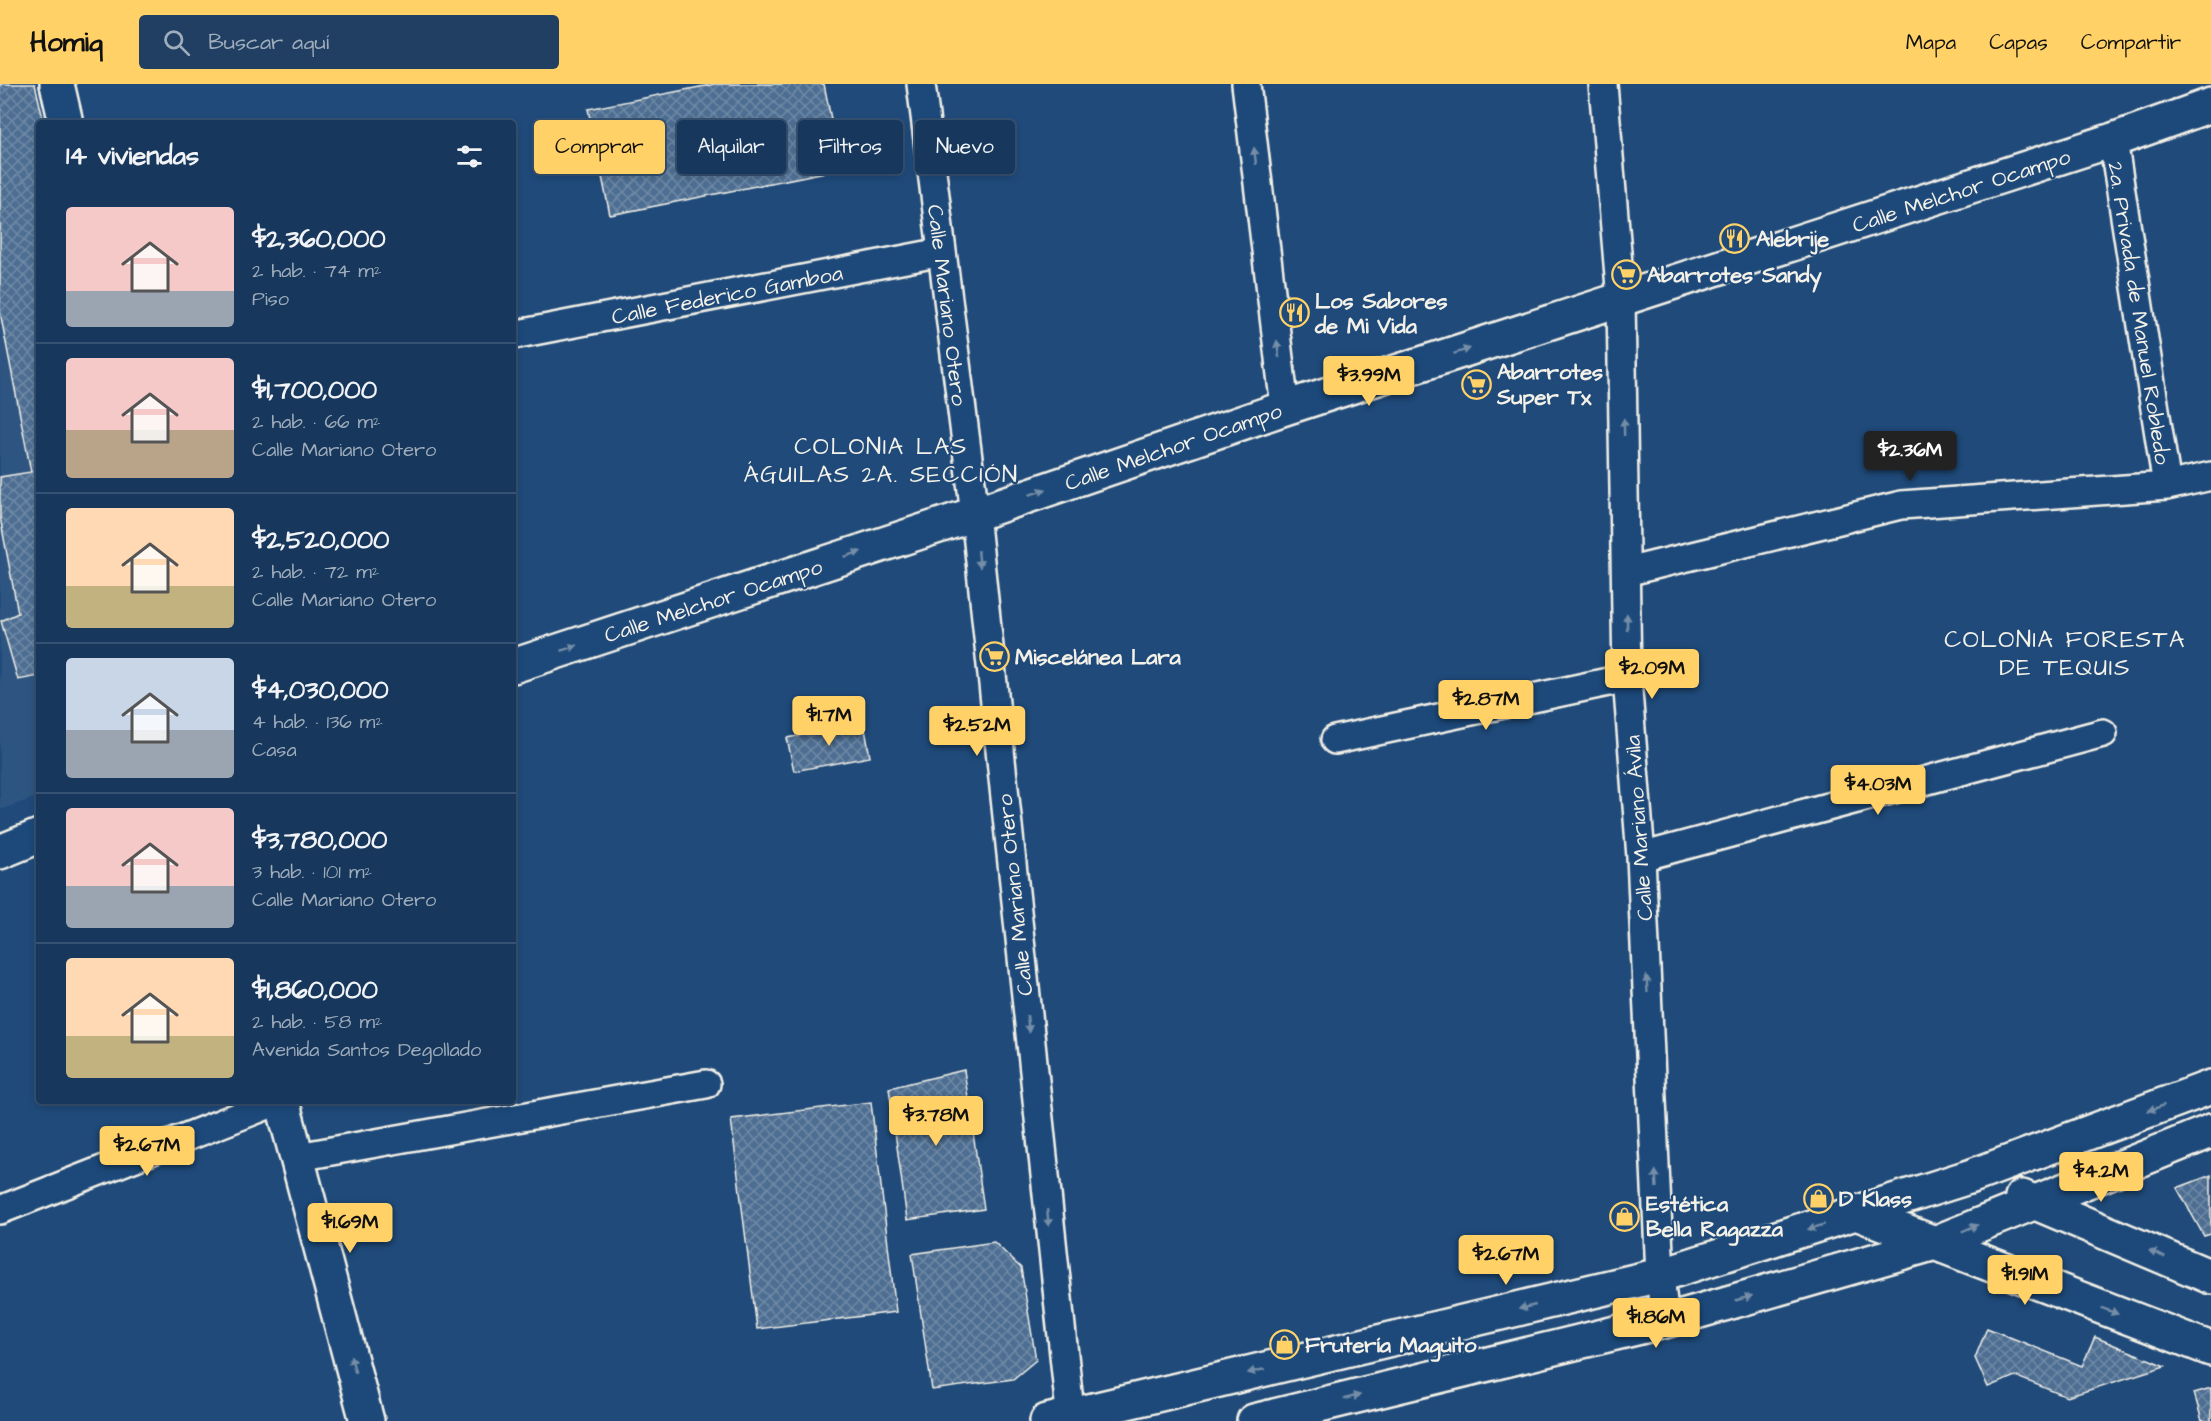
<!DOCTYPE html>
<html lang="es">
<meta charset="utf-8">
<style>
:root{--surface:#17385c;--page:#203f62;--text:#f1f3f6;--muted:#9eacbb;--line:#365272;--accent:#ffd166}
body{margin:0;font-family:"Architects Daughter",sans-serif;background:var(--page);color:var(--text);height:100vh;display:flex;flex-direction:column;font-size:22px;white-space:nowrap}
*{box-sizing:border-box;margin:0}
p{font-size:20px;color:var(--muted)}
.icon{flex:none;width:33px;height:33px;fill:none;stroke:currentColor;stroke-width:2;stroke-linecap:round;stroke-linejoin:round}
.map{position:relative;flex:1;overflow:hidden}
.drawer{position:absolute;left:36px;top:36px;width:480px;height:984px;display:flex;flex-direction:column;background:var(--surface);border-radius:6px;box-shadow:0 3px 9px #0003,0 0 0 2px var(--line)}
.drawer>*{flex:none}
.banner{position:absolute;left:534px;top:36px;width:570px;height:54px;display:flex;gap:12px}
.price{position:absolute;translate:-50% -51px;padding:0 14px;border-radius:6px;background:var(--accent);color:#111;font-size:20px;line-height:39px;filter:drop-shadow(0 2px 3px #0008)}
.price::after{content:'';position:absolute;left:50%;top:36px;width:18px;height:14px;margin-left:-9px;background:inherit;clip-path:polygon(0 0,100% 0,50% 100%)}
.price.current{background:#222;color:#fff}
ul{padding:0;list-style:none}
li{display:flex;align-items:center;gap:18px;height:150px;padding:0 30px}
li+li{border-top:2px solid var(--line)}
li span{display:grid;place-items:center;flex:none;width:168px;height:120px;border-radius:6px;color:#555}
li>.icon{margin-inline-start:auto}
span .icon{width:72px;height:72px;fill:#fffc;stroke-width:1}
li b{font-size:26px}
h2{display:flex;justify-content:space-between;align-items:center;height:72px;padding:0 30px;font-size:26px}
.chip{padding:0 21px;border-radius:6px;background:var(--surface);box-shadow:0 3px 9px #0003,0 0 0 2px var(--line);font-size:21px;line-height:54px}
.chip.current{background:var(--accent);color:#111}
header{display:flex;align-items:center;gap:36px;box-sizing:border-box;height:84px;padding:0 30px;background:var(--accent);color:#111}
header strong{font-size:28px}
nav{display:flex;gap:33px;margin-inline-start:auto;font-size:21px}
.search{width:420px;height:54px;background:var(--page);display:flex;align-items:center;gap:15px;box-sizing:border-box;padding:0 21px;border-radius:6px;color:var(--muted);font-size:22px}
.map>svg:first-child{display:block}
.built{fill:#2d5581}
.building{fill:url(#building-cross-hatch);stroke:#f4f1e8;stroke-width:1.5}
.lines{fill:none;stroke-linecap:round;stroke-linejoin:round}
.street-casing{stroke:#f4f1e8;stroke-width:32}
.secondary-casing{stroke:#f4f1e8;stroke-width:38}
.street{stroke:#1f4a7a;stroke-width:27}
.secondary{stroke:#1f4a7a;stroke-width:33}
.oneway{fill:#748da6}
.labels{text-anchor:middle;stroke-width:4.5;stroke-linejoin:round;paint-order:stroke}
.street-label{font-size:22px;fill:#f4f1e8;stroke:#1f4a7a}
.poi-label{font-size:22px;font-weight:bold;fill:#f4f1e8;stroke:#1f4a7a;text-anchor:start}
.neighbourhood-label{font-size:24px;letter-spacing:1.5px;fill:#f4f1e8;stroke:#1f4a7a}
</style>
<header>
<strong>Homiq</strong>
<div class="search"><svg class="icon" aria-label="search" viewBox="0 0 24 24"><circle cx="10" cy="10" r="6"/><path d="M15 15l6 6"/></svg>Buscar aquí</div>
<nav><a>Mapa</a><a>Capas</a><a>Compartir</a></nav>
</header>
<div class="map">
<svg width="2211" height="1337" viewBox="0 0 2211 1337">
<defs>
<pattern id="building-cross-hatch" width="8" height="8" patternUnits="userSpaceOnUse" patternTransform="scale(1.5)"><rect width="8" height="8" fill="#4d6e92"/><path d="M0 0l8 8M0 8l8-8" fill="none" stroke="#708aa6"/></pattern>
</defs>
<rect width="100%" height="100%" fill="#1f4a7a"/>
<filter id="ink" filterUnits="userSpaceOnUse"><feTurbulence type="fractalNoise" baseFrequency=".0167" numOctaves="2"/><feDisplacementMap in="SourceGraphic" scale="12" xChannelSelector="R" yChannelSelector="G"/><feConvolveMatrix kernelMatrix="1 2 1 2 8 2 1 2 1" color-interpolation-filters="sRGB"/></filter>
<g filter="url(#ink)">
<path class="built" d="M0,0H35L44,39H39V712L0,726Z"/>
<path class="building" d="M0,0H35L44,39H39V592L18,596L1,537L18,529L0,433V393L31,388L0,228Z
M715,0H824L841,85L610,131L588,25Z
M864,639L870,673L794,687L787,654Z
M964,986L984,1125L907,1136L889,1004Z
M871,1018L896,1228L757,1245L731,1035Z
M2211,1091V1150L2204,1152L2177,1104Z
M994,1158L1021,1184L1036,1276L1013,1295L932,1306L912,1170Z
M1987,1244L2082,1282L2095,1253L2165,1282L2067,1313L2015,1292L1988,1303L1975,1274Z
M2211,1304V1337H2202L2194,1309Z"/>
<g class="lines">
<defs>
<path id="street" d="M921,0L975,430L1071,1337
M1246,0L1285,324
M1603,0L1621,216L1627,594L1641,773L1660,1191L1665,1237
M2113,56L2167,402
M513,251L942,168
M1626,488L1901,421L2167,402L2211,392
M1335,656L1627,594
M1641,773L2103,649
M298,1073L706,1000
M0,1126L278,1017"/>
<path id="secondary" d="M57,0L66,39
M513,582L975,430L1285,324L2113,56L2211,21
M0,768L39,752
M282,1017L367,1337
M2022,1113L2211,1193
M1859,1130L2211,1265
M1047,1337L1660,1191L1972,1092L2211,1003
M1254,1337L1665,1237L1932,1160L2211,1047"/>
</defs>
<use href="#street" class="street-casing"/>
<use href="#secondary" class="secondary-casing"/>
<use href="#street" class="street"/>
<use href="#secondary" class="secondary"/>
</g>
<defs><path id="oneway-solid" d="M-6-.8H1V-3.2L6.5 0L1 3.2V.8H-6Z" transform="scale(1.5)"/></defs>
<g class="oneway">
<use href="#oneway-solid" transform="translate(1255 72) rotate(-97)"/>
<use href="#oneway-solid" transform="translate(1278 265) rotate(-97)"/>
<use href="#oneway-solid" transform="translate(1462 267) rotate(-18)"/>
<use href="#oneway-solid" transform="translate(1624 343) rotate(-91)"/>
<use href="#oneway-solid" transform="translate(1038 408) rotate(-19)"/>
<use href="#oneway-solid" transform="translate(853 470) rotate(-18)"/>
<use href="#oneway-solid" transform="translate(979 475) rotate(84)"/>
<use href="#oneway-solid" transform="translate(1627 538) rotate(-91)"/>
<use href="#oneway-solid" transform="translate(569 564) rotate(-18)"/>
<use href="#oneway-solid" transform="translate(1647 900) rotate(-93)"/>
<use href="#oneway-solid" transform="translate(1028 940) rotate(84)"/>
<use href="#oneway-solid" transform="translate(2156 1024) rotate(160)"/>
<use href="#oneway-solid" transform="translate(1656 1095) rotate(-93)"/>
<use href="#oneway-solid" transform="translate(1048 1134) rotate(84)"/>
<use href="#oneway-solid" transform="translate(1816 1143) rotate(163)"/>
<use href="#oneway-solid" transform="translate(1970 1144) rotate(-23)"/>
<use href="#oneway-solid" transform="translate(2157 1170) rotate(-157)"/>
<use href="#oneway-solid" transform="translate(1744 1214) rotate(-16)"/>
<use href="#oneway-solid" transform="translate(1527 1223) rotate(167)"/>
<use href="#oneway-solid" transform="translate(2110 1227) rotate(21)"/>
<use href="#oneway-solid" transform="translate(353 1280) rotate(-105)"/>
<use href="#oneway-solid" transform="translate(1256 1287) rotate(167)"/>
<use href="#oneway-solid" transform="translate(1352 1313) rotate(-14)"/>
</g>
</g>
<defs>
<symbol id="restaurant-ring" viewBox="-11 -11 22 22"><circle r="9.5" fill="#1f4a7a" stroke="#ffd166" stroke-width="1.5"/><path d="M-5-6h1v4h1v-4h1v4h1v-4h1v5L-1.5 .5V6h-2V.5L-5-1ZM5-6V6H3V1.5H1.5Q1.5-4 5-6Z" fill="#ffd166"/></symbol>
<symbol id="supermarket-ring" viewBox="-11 -11 22 22"><circle r="9.5" fill="#1f4a7a" stroke="#ffd166" stroke-width="1.5"/><path d="M-6-5.5h2.5l.6 2H6L4.5 2H-2.5L-4.4-4H-6ZM-1.5 3.2a1.3 1.3 0 1 0 .1 0ZM3 3.2a1.3 1.3 0 1 0 .1 0Z" fill="#ffd166"/></symbol>
<symbol id="shop-ring" viewBox="-11 -11 22 22"><circle r="9.5" fill="#1f4a7a" stroke="#ffd166" stroke-width="1.5"/><path d="M-5-2.5h2.3a2.7 3.5 0 0 1 5.4 0H5L5.5 6h-11ZM-1.5-2.5h3a1.5 2.3 0 0 0-3 0Z" fill="#ffd166"/></symbol>
</defs>
<g fill-rule="evenodd">
<use href="#restaurant-ring" x="1718" y="138" width="33" height="33"/>
<use href="#supermarket-ring" x="1610" y="174" width="33" height="33"/>
<use href="#restaurant-ring" x="1278" y="212" width="33" height="33"/>
<use href="#supermarket-ring" x="1460" y="284" width="33" height="33"/>
<use href="#supermarket-ring" x="978" y="556" width="33" height="33"/>
<use href="#shop-ring" x="1802" y="1098" width="33" height="33"/>
<use href="#shop-ring" x="1608" y="1116" width="33" height="33"/>
<use href="#shop-ring" x="1268" y="1244" width="33" height="33"/>
</g>
<g class="labels">
<g class="street-label">
<text transform="translate(1961 106) rotate(-18)" y="8">Calle Melchor Ocampo</text>
<text transform="translate(727 210) rotate(-11)" y="8">Calle Federico Gamboa</text>
<text transform="translate(948 221) rotate(83)" y="8">Calle Mariano Otero</text>
<text transform="translate(2140 229) rotate(81)" y="8">2a. Privada de Manuel Robledo</text>
<text transform="translate(1173 362) rotate(-19)" y="8">Calle Melchor Ocampo</text>
<text transform="translate(713 516) rotate(-18)" y="8">Calle Melchor Ocampo</text>
<text transform="translate(1638 744) rotate(-94)" y="8">Calle Mariano Ávila</text>
<text transform="translate(1014 811) rotate(-96)" y="8">Calle Mariano Otero</text>
</g>
<g class="poi-label">
<text x="1756" y="162">Alebrije</text>
<text x="1647" y="198">Abarrotes Sandy</text>
<text x="1315" y="224">Los Sabores<tspan x="1315" dy="25">de Mi Vida</tspan></text>
<text x="1497" y="295">Abarrotes<tspan x="1497" dy="25">Super Tx</tspan></text>
<text x="1015" y="580">Miscelánea Lara</text>
<text x="1839" y="1122">D Klass</text>
<text x="1646" y="1127">Estética<tspan x="1646" dy="25">Bella Ragazza</tspan></text>
<text x="1305" y="1268">Frutería Maguito</text>
</g>
<g class="neighbourhood-label">
<text x="881" y="370">COLONIA LAS<tspan x="881" dy="28">ÁGUILAS 2A. SECCIÓN</tspan></text>
<text x="2065" y="563">COLONIA FORESTA<tspan x="2065" dy="28">DE TEQUIS</tspan></text>
</g>
</g>
</svg>
<b class="price" style="left:1369px;top:323px">$3.99M</b>
<b class="price current" style="left:1910px;top:398px">$2.36M</b>
<b class="price" style="left:1652px;top:616px">$2.09M</b>
<b class="price" style="left:1486px;top:647px">$2.87M</b>
<b class="price" style="left:829px;top:663px">$1.7M</b>
<b class="price" style="left:977px;top:673px">$2.52M</b>
<b class="price" style="left:1878px;top:732px">$4.03M</b>
<b class="price" style="left:936px;top:1063px">$3.78M</b>
<b class="price" style="left:147px;top:1093px">$2.67M</b>
<b class="price" style="left:2101px;top:1119px">$4.2M</b>
<b class="price" style="left:350px;top:1170px">$1.69M</b>
<b class="price" style="left:1506px;top:1202px">$2.67M</b>
<b class="price" style="left:2025px;top:1222px">$1.91M</b>
<b class="price" style="left:1656px;top:1265px">$1.86M</b>
<div class="banner">
<a class="chip current">Comprar</a>
<a class="chip">Alquilar</a>
<a class="chip">Filtros</a>
<a class="chip">Nuevo</a>
</div>
<section class="drawer">
<h2>14 viviendas<svg class="icon" aria-label="filters" viewBox="0 0 24 24"><path d="M4 7h16M4 17h16"/><circle cx="9" cy="7" r="2"/><circle cx="15" cy="17" r="2"/></svg></h2>
<ul>
<li><span style="background:linear-gradient(#f6c9c9 70%,#9aa5b1 0)"><svg class="icon" aria-label="home" viewBox="0 0 24 24"><path d="M3 11l9-7 9 7M6 9v11h12V9"/></svg></span><div><b>$2,360,000</b><p>2 hab. · 74 m²</p><p>Piso</p></div></li>
<li><span style="background:linear-gradient(#f6c9c9 60%,#b9a48a 0)"><svg class="icon" aria-label="home" viewBox="0 0 24 24"><path d="M3 11l9-7 9 7M6 9v11h12V9"/></svg></span><div><b>$1,700,000</b><p>2 hab. · 66 m²</p><p>Calle Mariano Otero</p></div></li>
<li><span style="background:linear-gradient(#ffd9b3 65%,#c2b280 0)"><svg class="icon" aria-label="home" viewBox="0 0 24 24"><path d="M3 11l9-7 9 7M6 9v11h12V9"/></svg></span><div><b>$2,520,000</b><p>2 hab. · 72 m²</p><p>Calle Mariano Otero</p></div></li>
<li><span style="background:linear-gradient(#c9d6e8 60%,#9aa5b1 0)"><svg class="icon" aria-label="home" viewBox="0 0 24 24"><path d="M3 11l9-7 9 7M6 9v11h12V9"/></svg></span><div><b>$4,030,000</b><p>4 hab. · 136 m²</p><p>Casa</p></div></li>
<li><span style="background:linear-gradient(#f6c9c9 65%,#9aa5b1 0)"><svg class="icon" aria-label="home" viewBox="0 0 24 24"><path d="M3 11l9-7 9 7M6 9v11h12V9"/></svg></span><div><b>$3,780,000</b><p>3 hab. · 101 m²</p><p>Calle Mariano Otero</p></div></li>
<li><span style="background:linear-gradient(#ffd9b3 65%,#c2b280 0)"><svg class="icon" aria-label="home" viewBox="0 0 24 24"><path d="M3 11l9-7 9 7M6 9v11h12V9"/></svg></span><div><b>$1,860,000</b><p>2 hab. · 58 m²</p><p>Avenida Santos Degollado</p></div></li>
</ul>
</section>
</div>
